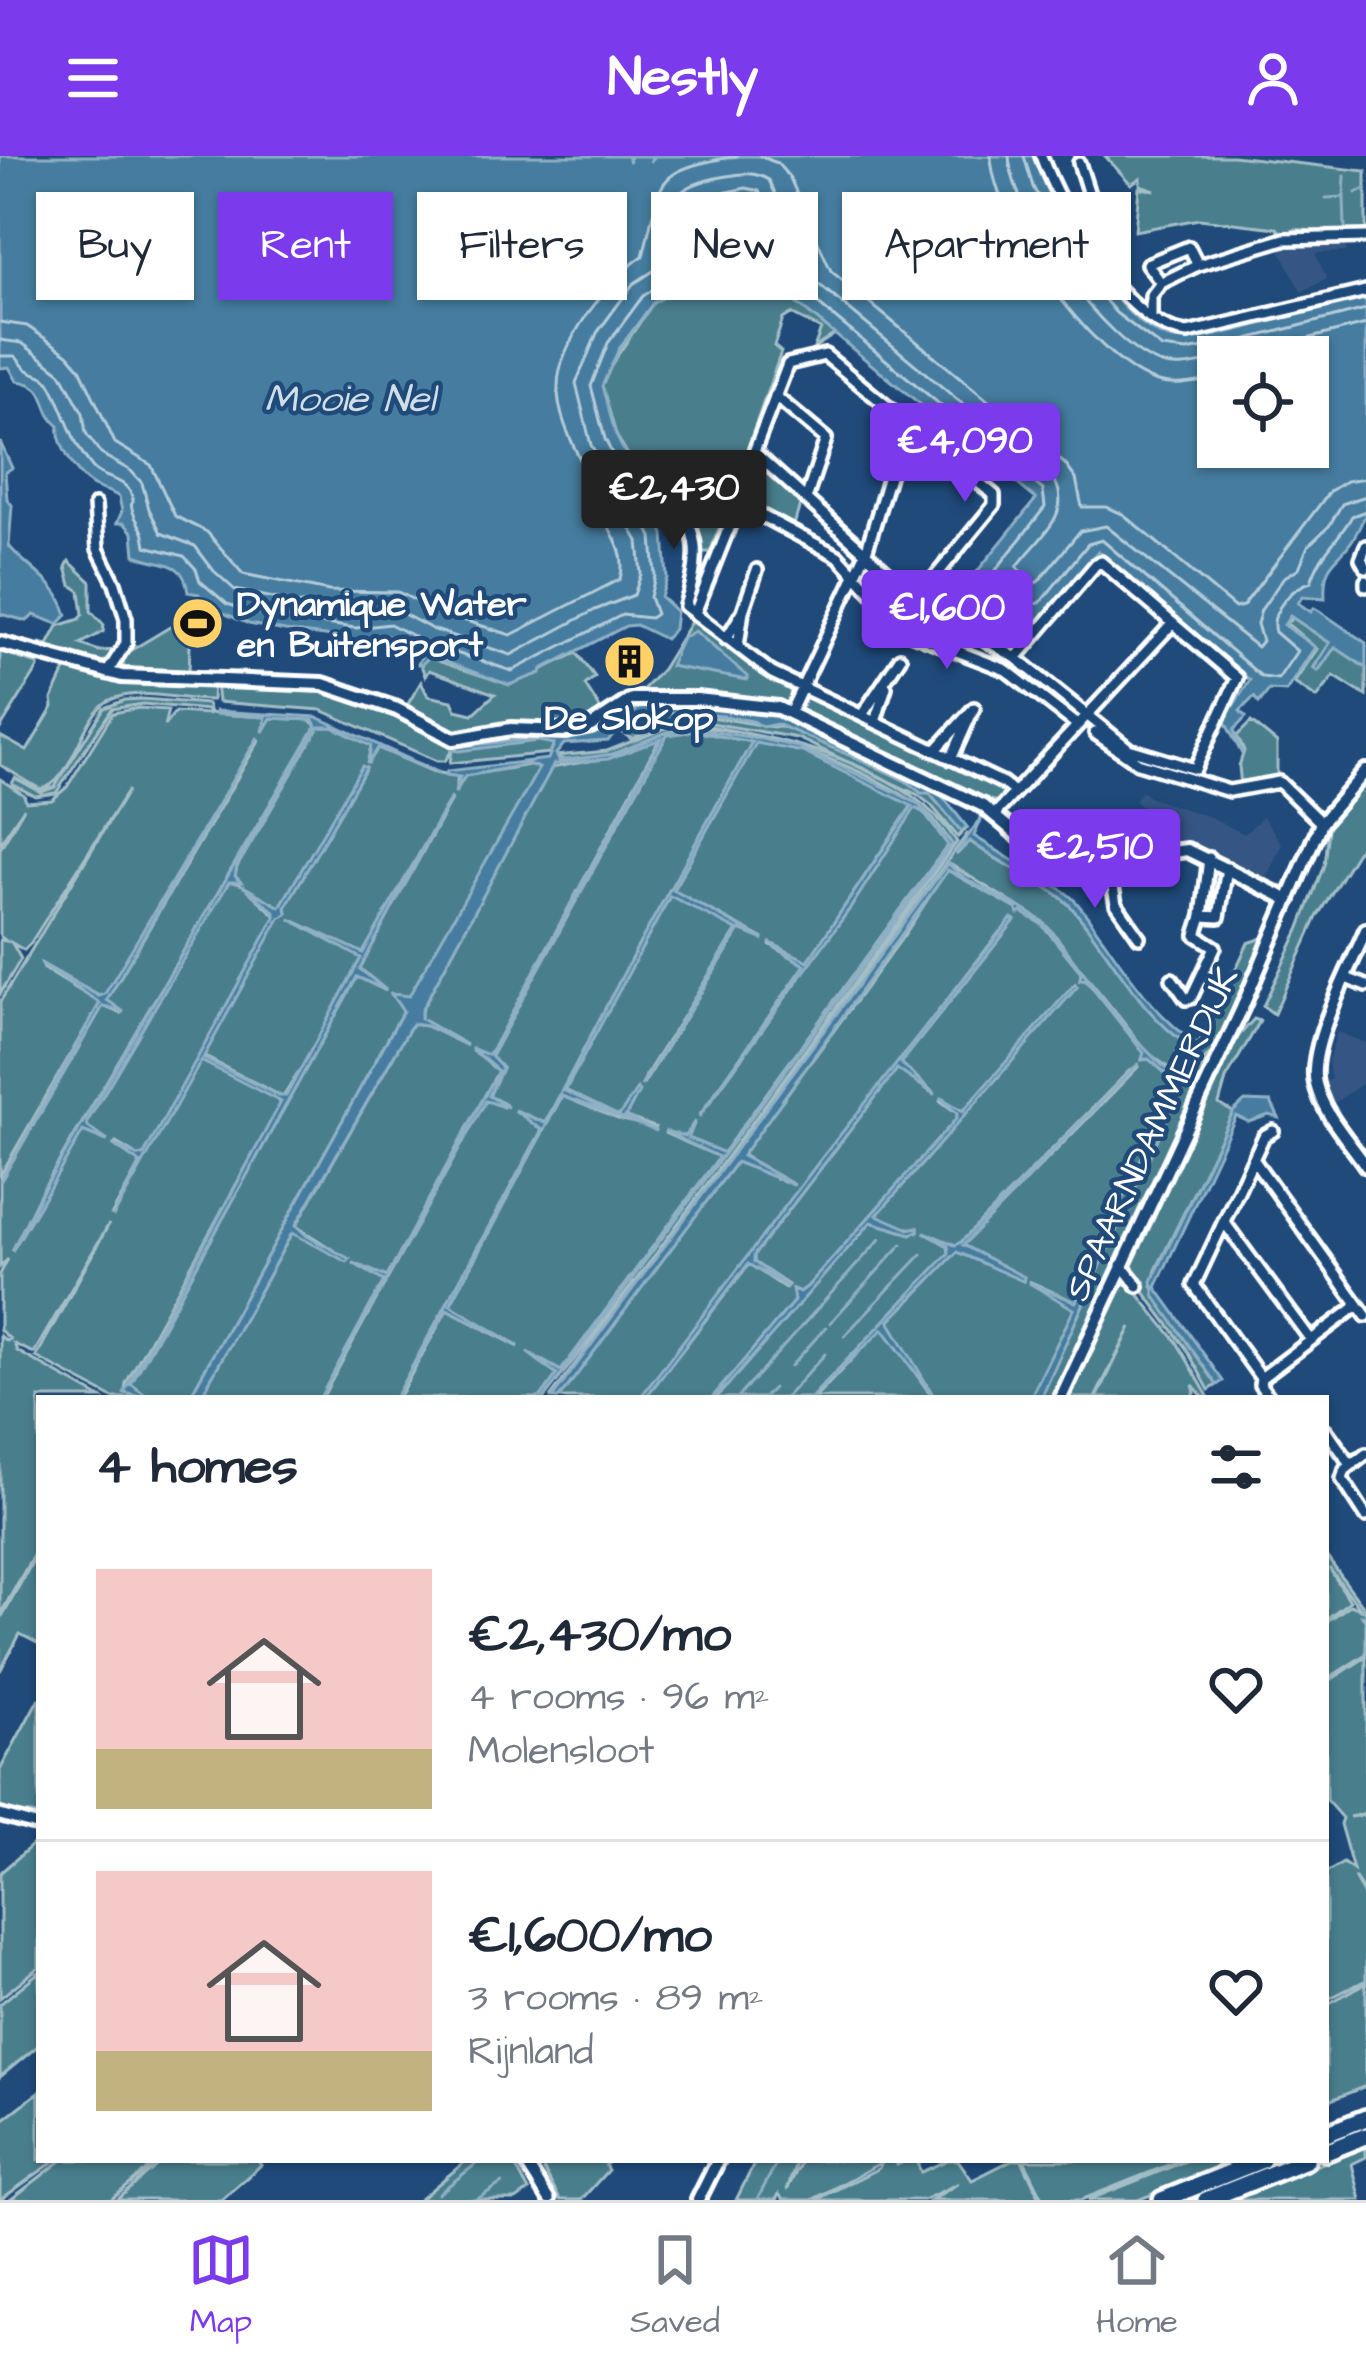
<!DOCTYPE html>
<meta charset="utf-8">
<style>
:root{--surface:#fff;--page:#f6f6f7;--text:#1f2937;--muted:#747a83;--line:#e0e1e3;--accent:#7c3aed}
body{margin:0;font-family:"Architects Daughter",sans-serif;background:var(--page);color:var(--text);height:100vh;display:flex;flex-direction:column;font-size:45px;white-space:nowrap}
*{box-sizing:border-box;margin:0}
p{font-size:39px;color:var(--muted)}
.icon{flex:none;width:66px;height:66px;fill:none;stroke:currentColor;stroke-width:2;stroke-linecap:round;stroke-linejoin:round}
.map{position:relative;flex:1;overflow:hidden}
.drawer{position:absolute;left:36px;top:1239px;width:1293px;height:768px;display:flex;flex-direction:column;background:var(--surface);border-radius:0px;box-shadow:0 3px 9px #0004}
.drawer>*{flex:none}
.banner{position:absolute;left:36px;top:36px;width:1296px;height:108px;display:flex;gap:24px}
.fabs{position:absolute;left:1197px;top:180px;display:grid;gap:24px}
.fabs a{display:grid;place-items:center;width:132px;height:132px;border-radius:0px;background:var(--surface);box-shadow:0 3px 9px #0004;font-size:60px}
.price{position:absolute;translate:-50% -102px;padding:0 27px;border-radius:12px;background:var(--accent);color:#fff;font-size:39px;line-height:78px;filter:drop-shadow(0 3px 6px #0008)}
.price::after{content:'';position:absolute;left:50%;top:72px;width:36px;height:27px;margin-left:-18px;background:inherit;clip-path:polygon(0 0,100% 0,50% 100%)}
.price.current{background:#222;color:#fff}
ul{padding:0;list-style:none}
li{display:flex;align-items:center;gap:36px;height:300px;padding:0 60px}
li+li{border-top:3px solid var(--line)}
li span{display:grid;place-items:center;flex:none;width:336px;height:240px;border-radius:0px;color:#555}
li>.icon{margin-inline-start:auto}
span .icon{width:144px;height:144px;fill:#fffc;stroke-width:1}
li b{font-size:51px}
h2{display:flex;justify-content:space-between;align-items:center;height:144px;padding:0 60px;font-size:51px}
.chip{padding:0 42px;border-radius:0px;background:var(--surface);box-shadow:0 3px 9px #0004;font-size:42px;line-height:108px}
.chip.current{background:var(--accent);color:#fff}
header{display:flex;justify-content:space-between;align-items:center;height:156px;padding:0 60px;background:var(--accent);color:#fff;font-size:54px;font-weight:700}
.tabs{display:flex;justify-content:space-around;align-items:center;height:168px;border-top:3px solid var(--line);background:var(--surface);font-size:33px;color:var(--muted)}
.tabs a{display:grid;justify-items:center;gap:6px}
.tabs .current{color:var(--accent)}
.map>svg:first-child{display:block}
.built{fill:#365784}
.green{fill:#497e8d;stroke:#a4bec6;stroke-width:3}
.water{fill:#447c9f;stroke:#8fb0c5;stroke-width:3;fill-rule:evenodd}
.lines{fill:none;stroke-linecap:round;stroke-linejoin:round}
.shore{stroke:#b4cbd9;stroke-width:3}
.stream{stroke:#8fb0c5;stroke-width:3}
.minor-casing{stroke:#fff;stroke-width:18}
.tertiary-casing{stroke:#fff;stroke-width:20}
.motorway-casing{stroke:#fff;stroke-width:24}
.minor{stroke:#1f4a7a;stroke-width:9}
.tertiary{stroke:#1f4a7a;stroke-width:10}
.motorway{stroke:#1f4a7a;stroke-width:15}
.labels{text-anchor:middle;stroke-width:9;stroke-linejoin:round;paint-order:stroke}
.poi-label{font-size:36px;font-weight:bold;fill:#fff;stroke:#1f4a7a;text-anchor:start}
.street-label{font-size:36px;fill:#fff;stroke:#1f4a7a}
.water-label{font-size:39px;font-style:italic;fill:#d0dee7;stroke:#1f4a7a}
</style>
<header><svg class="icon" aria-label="menu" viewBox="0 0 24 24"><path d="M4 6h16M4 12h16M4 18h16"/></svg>Nestly<svg class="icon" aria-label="person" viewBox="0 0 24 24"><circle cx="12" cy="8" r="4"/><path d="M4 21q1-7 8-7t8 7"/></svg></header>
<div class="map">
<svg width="1366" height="2044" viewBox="0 0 1366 2044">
<rect width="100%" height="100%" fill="#1f4a7a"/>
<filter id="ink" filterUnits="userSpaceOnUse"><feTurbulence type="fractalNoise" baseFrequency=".00833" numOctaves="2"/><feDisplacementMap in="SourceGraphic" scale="24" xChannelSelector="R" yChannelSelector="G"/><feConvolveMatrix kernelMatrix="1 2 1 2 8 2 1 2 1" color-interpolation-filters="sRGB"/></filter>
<g filter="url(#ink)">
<path class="built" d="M1305,85H1345L1346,96L1315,97L1327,123L1301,136L1278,89Z
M1142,635L1150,642L1210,661L1244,678L1263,661L1282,688L1264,726L1199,692L1165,690L1136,667L1145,654L1134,645Z
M1337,876L1366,887V925L1333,948L1322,929L1331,923L1328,905Z"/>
<path class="green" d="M1105,0H1233L1366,15V76L1345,75L1343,79L1296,73L1283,80L1277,72L1199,63L1135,75L1139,32L1155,34L1140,29V22L1131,28Z
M751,44L794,144L835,178L814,192L821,173L791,158L783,163L774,190L781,196L752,279L757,304L740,346L728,348L710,396H703L694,359L675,326L679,318L646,300L630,302L616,279L602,230L611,209L653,147L682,131L699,52Z
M761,307L798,339L801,345L793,373L744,347Z
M69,405L91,426V455L104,469L103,476L80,488L99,495L119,494C104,510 96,510 75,504L74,498L62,496L59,500L37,493L40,487L48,489L58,470L80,463L83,458L80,435L71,429L66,411Z
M694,461L788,529L792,542L784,549C737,537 686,534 638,539L662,513Z
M1293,462L1330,487L1314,511L1319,514L1335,491L1366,512V540L1334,520L1317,542L1294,527L1317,493L1286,467Z
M175,468L190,489L189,516L124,515L123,499Z
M0,491L61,507L62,511L15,501L38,508V512L0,573Z
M577,497L595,521L585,529L605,560L572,570L513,568L463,577L450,576L405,553L421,526L428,540L452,545L456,554L473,558L495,538L429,514L425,520L421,509L426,501L510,529Z
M67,511L112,522L213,528L212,544C182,545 136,530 108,545C80,561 73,629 40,633L0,609V580L27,595L53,551L52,543Z
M216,528L327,533L388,553L457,586L510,577L609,571L579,580L539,583L554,587L550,597L450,607L452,594L445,605H437L321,554L218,546Z
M802,538L812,540L1008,633L999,646L974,641L802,558L796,551Z
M142,543L207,548L210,557L216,558L266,561L269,565L271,562L310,564L316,570L40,1038L12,1095L83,975L107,985L88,971L87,966L229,725L240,728L235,720L237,711L319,571H333L371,590L367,608L378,592L434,616L458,620L455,637L465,620L535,608L538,616L409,841L392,838L403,855L189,1242H149L131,1228L357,821L386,835L360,812L452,642L363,797L290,763L361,802L312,895L283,941L203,900L279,762L287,758L286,750L366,612L362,611L280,751L243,730L276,760L144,999L138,1000L116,987L114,989L140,1007L111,1060L201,905L277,942L281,948L126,1227L125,1237L141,1242H113L36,1201L109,1068L34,1197L14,1188L17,1195L101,1242H39V1389L0,1459V1180L7,1185L10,1183L0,1174V1118L8,1103L0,1111V1026L103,850L122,858L107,844L260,583L105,838L99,840L42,808L44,813L100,847L0,1020V846L128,634L30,788L24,794L12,787L21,803L0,838V784L6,785L0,780V693L24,652L0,687V623L24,639L26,646L52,644L67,631L113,557L139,552L168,554L164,570L175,556L208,558V554L143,548L112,553L56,637L35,640L12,628L15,622L41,636L55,631L104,552L125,544Z
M651,555C688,557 723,562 760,569C772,572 785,570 799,574L929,636L961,675L965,674L958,681L931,649L918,639L797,582L694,564L664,568L631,583L618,573Z
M1251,566L1277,587V622L1241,631L1239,610L1244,595L1237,580Z
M697,568C783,582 907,608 957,686L650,1106L544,1242L952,688C942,673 930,657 915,647C861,610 753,569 687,572C653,574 585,623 556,600L607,595L674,569Z
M694,575L752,586L636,794L545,967L515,954L542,974L395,1242H322L486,944L503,951L505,948L489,940L502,912L491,900L667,579Z
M660,582L492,894L488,899L472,894L498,915L387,1121L353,1107L384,1125L320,1242H200L292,1077L349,1104L296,1070L412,868L426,870L467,889L421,863V855L551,612L616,600Z
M756,586L803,596L912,649L808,805L769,788L805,809L699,960L851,751L915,652L924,657L948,689L723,997L688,983L695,965L685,981L664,977L719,1001L561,1215L527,1196L557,1219L540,1242H398L447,1154L519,1191L450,1149L562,940L618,963L657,972L626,961L637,934L619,960L565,934L671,738L737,774L646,919L643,929L740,774L764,783L673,734Z
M1366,621V681L1317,761L1274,858L1263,850L1299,774L1324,709L1329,664Z
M968,677L956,699L970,685C998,708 1052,729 1072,752C1114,800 1138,858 1194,893L1181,921L1147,896L1043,766L948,707L609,1169L550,1242Z
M947,714L1040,766L1081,816L1080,824L1085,822L1144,897L1142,904L1149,903L1176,926L1076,1146L1029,1125L1074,1153L1036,1237L1030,1242H934L887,1168L957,1096L1023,1125L1024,1121L964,1093L963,1089L1139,910L1130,914L961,1086L955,1089L924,1076L948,1090L949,1097L811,1242H716L871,1066L911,1078L918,1075V1071C906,1075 885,1067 877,1059L1077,831L1075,828L963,955L939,944L957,957V962L807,1131L800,1136L793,1133L794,1145L712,1242H645L749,1108L785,1132L788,1129L754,1106V1099L897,913L935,938L901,907L1015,764L998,778L640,1242H558L736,1006L794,1029L742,999L905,778Z
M1269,780L1225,881L1190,920L1187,917L1248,787Z
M1254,863L1260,865L1226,923L1219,948L1233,956L1156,1114L1152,1130L1217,1229L1209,1234L1186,1192L1129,1116L1127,1107L1227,893Z
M1219,891L1057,1242H1041L1185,922L1192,923Z
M1124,1121L1177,1186L1209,1242H1204L1193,1229L1195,1237L1188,1242H1097L1131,1171L1095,1242H1064L1120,1122Z
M884,1173L933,1242H815L876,1178Z
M39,1394V1488L20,1478L0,1515V1464Z
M1326,1400L1366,1454V1460H1362L1366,1465V1498L1326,1524V1466L1350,1449L1361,1453L1329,1412L1350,1445L1326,1463Z
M1366,1501V1657L1349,1661L1366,1659V1739L1354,1721L1366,1744V1824L1326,1844V1717L1343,1707L1353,1714L1340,1668L1342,1662L1326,1644V1527Z
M39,1542V1659L21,1657L39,1662V1666L0,1654V1614Z
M39,1683V1811L0,1842V1717Z
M39,1816V1889L0,1921V1848Z
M1366,1827V1930L1326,1946V1849Z
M39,1936V2004H56L0,2044V1966Z
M1366,1990V2001L1352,2008L1361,2044H1229Z
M62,2004H159L111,2044H10Z
M163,2004H257L261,2009L221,2044H117Z
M467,2004H512L529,2035L516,2044H419Z
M543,2004H612L605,2009L608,2014L581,2044H560L540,2007Z
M756,2004H797L787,2034L802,2004H895L897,2009L908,2004H924L917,2007L921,2016L948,2004H958L972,2024L1012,2004H1022L1041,2044H931L959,2027L923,2044H816L879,2012L882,2006L812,2044H783L779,2038L776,2044H736Z
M1024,2004H1181L1081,2044H1044Z
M1188,2004H1237L1138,2044H1088Z"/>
<path class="water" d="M0,0H627L630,6L629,0H653L650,6L655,0H1035C1053,53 1112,164 1169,182C1192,189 1252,170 1277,164C1305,157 1338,140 1366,142V357C1362,366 1358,375 1353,383C1336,409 1323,404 1325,442L1303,440L1298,447L1311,456L1314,452L1318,454L1366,487V512L1335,491L1318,515L1314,512L1330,487L1290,460L1284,469L1315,491L1286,535L1269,534L1259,547L1254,541L1240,555L1246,561L1234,574L1242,598L1224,564L1250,524L1098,395L1038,468L976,417L1036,343L794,145L751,44L699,52L682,131L653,147L619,193L602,230L616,279L664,378L667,422L661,441L676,455L674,473L665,483L636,469L626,470L542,513L541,517L509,529L430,500L421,509L418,508L422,499L386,479L356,484L285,475L249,468L200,447L199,438L188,436C184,402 161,410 135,399L133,377L124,367H117L122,355L119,341C111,335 100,334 92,329C76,319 56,286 59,270C38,253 52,229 17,225L9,211L0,212ZM1218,201H1308V291H1218Z
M0,286L12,312L5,316L7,343L12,349L9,390C30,415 57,425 67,459L58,468L34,459L27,465L0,458Z
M695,475L748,521L747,524L670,510L682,482Z
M688,549L774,557L803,568L935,631L967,671L961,675L929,637H921L902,622L777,568L762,571L752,565L723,560L651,555L618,572L608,585L564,588L556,598L559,605L614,598L668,576L688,572L757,582L798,591L891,634L918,648L952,688L544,1242H540L557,1218L527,1196L561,1215L719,1001L664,975L685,980L695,965L688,982L724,997L948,689L924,657L915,652L851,751L699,961L805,809L769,786L808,805L912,650L803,596L756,587L673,734L764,784L740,774L641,930L737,774L670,740L565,935L619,960L637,933L639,936L625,961L657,975L562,940L450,1149L519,1190L447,1153L395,1242L542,974L514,954L545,967L636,794L752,586L694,575L667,579L491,900L502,912L489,940L508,951L486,945L320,1242L384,1125L353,1107L387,1121L498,915L471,892L488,899L492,894L661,583L608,603L554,608L421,855V863L467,890L426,870L412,868L296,1069L307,1080L350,1103L347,1106L292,1077L200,1242H189L403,855L391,838L409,840L539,612L528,608L465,620L455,637L460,621L446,619L447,615L548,603L554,588L538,585L459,595L453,594L454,591L599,576L611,574L639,552Z
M216,555L317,561L440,617L378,592L368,608L371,590L333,571H319L237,710L235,720L241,726H229L87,966L88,971L108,985L83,975L12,1095L41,1038L316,570L313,564L271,562L263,576L266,561L217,558Z
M258,581L107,844L124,856L103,850L0,1026L100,847L41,808L99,840L105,838Z
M362,610L366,612L286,750L287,758L280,762L203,902L279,940H286L361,802L290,763L363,797L451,641L360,813L386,834L357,821L131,1228L149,1242L124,1237L281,946L201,905L113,1061L140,1007L114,989L138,1000L144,999L275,761V756L243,730L280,751Z
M984,658L974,680L1042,723L1052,714L1048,726L1059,719L1091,714L1061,722L1054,729C1079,742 1087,762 1104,784C1131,823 1159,863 1198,889L1233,815L1187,917L1184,916L1194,893C1138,858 1114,800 1072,752C1052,728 998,708 970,685L955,698Z
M948,707C975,738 1028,745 1055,779C1078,808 1154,919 1185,922L1041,1242H1030L1074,1153L1029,1127L1076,1146L1176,926L1149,903H1142L1144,897L1085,823L1080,824L1081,816L1044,770L1022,756L1018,758L1016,752L948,714L742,1000L795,1029L736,1006L567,1232L558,1242H552Z
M1012,762L1015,764L901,907L935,939L897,913L754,1099V1106L788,1131L748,1108L645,1242H640L821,1003Z
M1074,829L1077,831L877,1059L909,1073L918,1071V1075L911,1078L871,1066L727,1230L712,1242L794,1145L792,1133L800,1136L807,1131L957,962V957L940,941L963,955Z
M1139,907L963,1089L1024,1121L1023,1125L957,1096L889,1165L935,1242L883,1173L811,1242L949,1097L948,1090L924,1076L955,1089L961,1086Z
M1245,945L1271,946L1279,962L1269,959L1249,966L1236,960L1156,1131L1223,1225L1217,1229L1155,1141L1152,1125L1233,956Z"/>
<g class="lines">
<path class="shore" d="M760,0L777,7L790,22L831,115L1065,308L1076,323L1082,351H1106L1123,358L1235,452L1243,450L1330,335L1346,325L1366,322
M991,0C993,65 1092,203 1154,225C1176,232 1197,226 1218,222
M1009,0C1012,58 1105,191 1162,208C1180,214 1200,207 1218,204
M1024,0L1033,31L1079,113L1116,157L1162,192L1187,195L1236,186L1366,153
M0,166L27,170L68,198L80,212L115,287L151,309L175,360L207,376L243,418L329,435L398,436L438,456L511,479L620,423C628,396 611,377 599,354C593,343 592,330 587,319C575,291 557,262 558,230C558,187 609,123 643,100C663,22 650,15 737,0
M0,184L22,187L61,217L83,257L86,277L101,298L131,315L142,327L149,353L161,377L195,390L214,415L235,434L326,453L356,456L394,453L432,473L511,499L595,454L634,439L641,418L638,385L613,342L604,311L591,289L576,227L597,177L633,128L658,112C672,58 657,32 722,21C740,18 753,14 769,24L816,126L1054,324C1075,358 1035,385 1017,411L1031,427L1038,426L1080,375L1106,370L1257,491L1262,485L1257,468L1261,454L1283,422L1299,412L1308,390L1329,370L1342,348L1366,340
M0,200H15C20,205 23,211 28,214C37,220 45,218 51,229C67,258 70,285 93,312C103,324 124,321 131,338C137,353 128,341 133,356C139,372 144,371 146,390L184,400L196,413L200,425L227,448L253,456L324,468L356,472L390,468L428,488L512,515L622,459L650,462L656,458L650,441L655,420L652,381L605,283L591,230L608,187L643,140L671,122L683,60L691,44L746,32L759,35L804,136L1043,334L1045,351L996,414L1033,448L1040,447L1088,388L1102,384L1262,521L1278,523L1297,495L1275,476C1269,456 1292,431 1311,426C1319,398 1338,385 1352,360L1366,355
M1235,201L1366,168"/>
<path class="stream" d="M1356,37L1366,33
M1344,40L1345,20
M1326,42L1344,41L1345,73
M830,1167L902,1088
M844,1180L922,1098
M791,1210L826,1171
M737,1242L880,1083
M763,1242L773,1232
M785,1242L825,1198
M438,2038L481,2004
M476,2044L502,2027
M757,2044L778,2004"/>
<defs>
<path id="minor" d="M1041,0C1061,54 1125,172 1188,177L1366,135
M1079,7L1092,48L1117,85L1090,97
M1161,127L1147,108L1189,91L1198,109
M1151,161V140L1161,127L1198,109L1284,83L1366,81
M775,240L826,283L806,343
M657,306C686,368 710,377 685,450L772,517L1003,627L1014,636
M95,349L98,393L115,427L126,463V487L107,517
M1366,390L1361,403L1366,412
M1366,425V430
M917,443L994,349V339L825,199L788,208L754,296L917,443L1016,502L1129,593L1195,613L1237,522L1101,406L1096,408L1016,502
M695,457L737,351L743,350L838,400L908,476L1006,514L1077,569
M726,483L743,455L757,414
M738,490L743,455
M790,557L866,396L906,264
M862,559L900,502
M875,566L886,531
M1095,577L1138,607L1229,635L1279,626L1321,667
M935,595L974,552L951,603
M994,659L1173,467
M1209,702L1202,760L1219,761L1227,712
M1108,705L1116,748L1139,781
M1346,822L1366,830
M1172,823L1186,843L1191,842L1215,791L1196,779L1202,760
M1253,1003L1366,1160
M1224,1066L1311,1184
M1121,1109L1138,1130
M1261,1222L1358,1149
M1270,1242L1260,1229L1261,1222L1194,1129L1264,980L1273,975
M1326,1274L1351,1309
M1366,1298L1345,1314L1342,1323L1366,1360
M0,1659L39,1670
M524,2004L549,2044"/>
<path id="tertiary" d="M0,487L122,520L323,528L397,553L454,583L511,573L566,575L591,570L632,543H697L778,552L983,650L1053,709L1065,710L1187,694L1289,744
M1366,774C1351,810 1307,891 1316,928C1323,958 1349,985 1366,1010
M1061,1242L1242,852L1321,667L1366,615
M698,2044L718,2004"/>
<path id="motorway" d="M1326,1978L1366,1962
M1326,1996L1366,1980
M1162,2044L1262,2004
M1206,2044L1306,2004"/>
</defs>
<use href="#minor" class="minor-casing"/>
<use href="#tertiary" class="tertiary-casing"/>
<use href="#motorway" class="motorway-casing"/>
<use href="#minor" class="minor"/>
<use href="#tertiary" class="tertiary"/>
<use href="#motorway" class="motorway"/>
</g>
</g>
<defs>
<symbol id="stadium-disc" viewBox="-11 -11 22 22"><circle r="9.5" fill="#ffd166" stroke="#1f4a7a"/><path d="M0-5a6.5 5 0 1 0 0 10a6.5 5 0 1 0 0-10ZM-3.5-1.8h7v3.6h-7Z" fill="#111"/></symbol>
<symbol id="building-disc" viewBox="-11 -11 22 22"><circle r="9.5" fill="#ffd166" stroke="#1f4a7a"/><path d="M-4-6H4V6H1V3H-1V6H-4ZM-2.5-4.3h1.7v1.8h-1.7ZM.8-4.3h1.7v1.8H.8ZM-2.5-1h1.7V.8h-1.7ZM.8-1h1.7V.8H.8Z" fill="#111"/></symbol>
</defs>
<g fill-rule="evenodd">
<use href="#stadium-disc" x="168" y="438" width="59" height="59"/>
<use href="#building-disc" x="600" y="476" width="59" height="59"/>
</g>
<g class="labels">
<g class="poi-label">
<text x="237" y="459">Dynamique Water<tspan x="237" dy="41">en Buitensport</tspan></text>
<text x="629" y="573" text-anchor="middle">De Slokop</text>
</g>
<g class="street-label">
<text transform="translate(1150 977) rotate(-65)" y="13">SPAARNDAMMERDIJK</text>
</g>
<g class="water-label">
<text x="350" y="255">Mooie Nel</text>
</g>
</g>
</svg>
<div class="fabs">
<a><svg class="icon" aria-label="locate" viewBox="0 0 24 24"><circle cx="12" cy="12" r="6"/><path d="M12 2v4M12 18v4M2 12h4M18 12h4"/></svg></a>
</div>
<b class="price" style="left:965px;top:349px">€4,090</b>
<b class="price current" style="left:674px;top:396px">€2,430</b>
<b class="price" style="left:947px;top:516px">€1,600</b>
<b class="price" style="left:1095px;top:755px">€2,510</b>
<div class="banner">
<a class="chip">Buy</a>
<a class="chip current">Rent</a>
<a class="chip">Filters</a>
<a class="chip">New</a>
<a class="chip">Apartment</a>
</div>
<section class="drawer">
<h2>4 homes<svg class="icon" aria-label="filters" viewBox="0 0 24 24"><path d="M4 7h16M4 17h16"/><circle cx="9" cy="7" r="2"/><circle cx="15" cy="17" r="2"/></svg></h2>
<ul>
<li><span style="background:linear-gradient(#f6c9c9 75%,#c2b280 0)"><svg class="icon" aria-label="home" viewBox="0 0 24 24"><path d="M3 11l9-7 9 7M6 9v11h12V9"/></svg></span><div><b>€2,430/mo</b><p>4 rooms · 96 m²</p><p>Molensloot</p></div><svg class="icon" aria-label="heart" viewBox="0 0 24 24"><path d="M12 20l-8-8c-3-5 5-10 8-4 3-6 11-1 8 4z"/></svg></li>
<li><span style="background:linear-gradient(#f6c9c9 75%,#c2b280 0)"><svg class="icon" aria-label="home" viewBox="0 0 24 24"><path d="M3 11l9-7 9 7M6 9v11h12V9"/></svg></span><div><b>€1,600/mo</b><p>3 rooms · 89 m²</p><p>Rijnland</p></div><svg class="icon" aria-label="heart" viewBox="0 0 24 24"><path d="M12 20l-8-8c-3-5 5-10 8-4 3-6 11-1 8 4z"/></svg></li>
</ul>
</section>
</div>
<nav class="tabs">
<a class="current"><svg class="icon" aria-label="map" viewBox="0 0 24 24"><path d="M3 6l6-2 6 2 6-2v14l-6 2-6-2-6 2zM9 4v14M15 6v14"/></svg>Map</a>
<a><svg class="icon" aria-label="saved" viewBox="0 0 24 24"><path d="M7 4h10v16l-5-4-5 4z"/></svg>Saved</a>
<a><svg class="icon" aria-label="home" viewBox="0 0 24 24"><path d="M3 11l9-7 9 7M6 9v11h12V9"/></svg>Home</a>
</nav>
